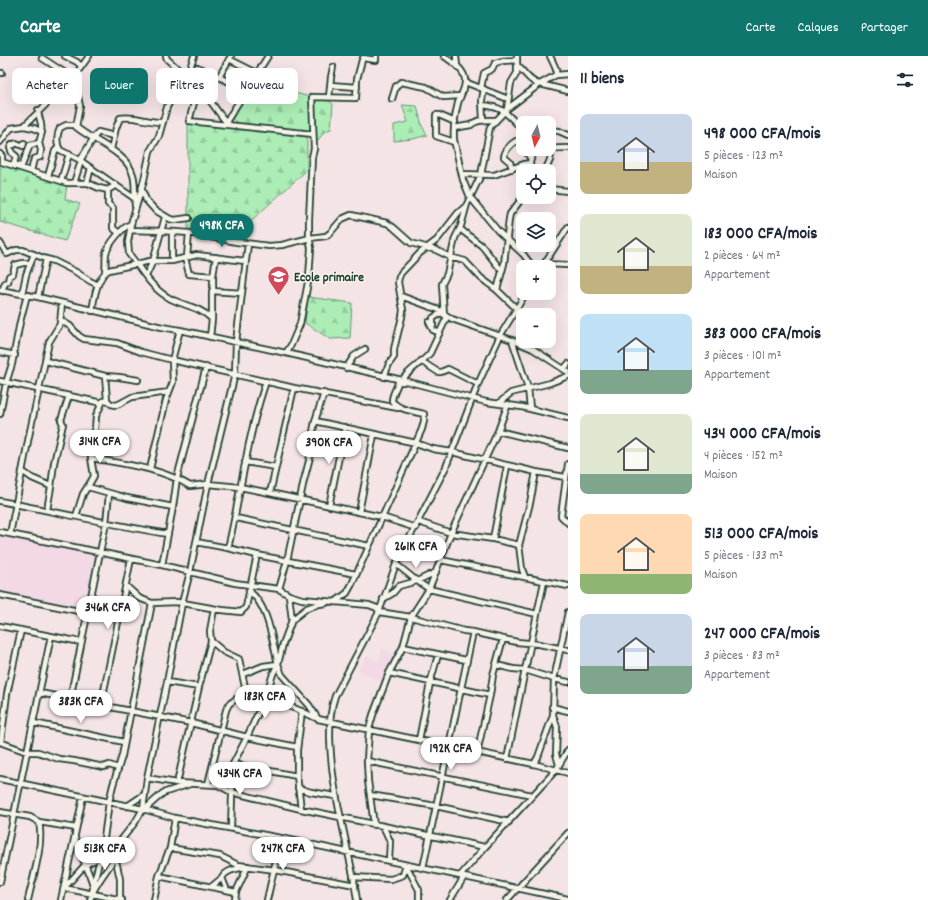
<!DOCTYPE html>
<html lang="fr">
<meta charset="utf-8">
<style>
:root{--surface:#fff;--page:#f6f6f7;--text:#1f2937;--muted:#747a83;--accent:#0f766e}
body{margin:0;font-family:Dekko,sans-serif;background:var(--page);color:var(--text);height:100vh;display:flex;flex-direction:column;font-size:15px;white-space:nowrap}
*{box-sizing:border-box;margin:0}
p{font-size:13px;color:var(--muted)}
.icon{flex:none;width:22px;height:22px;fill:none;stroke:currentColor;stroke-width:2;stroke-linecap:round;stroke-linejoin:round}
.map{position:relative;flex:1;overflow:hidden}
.side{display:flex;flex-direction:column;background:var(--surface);width:360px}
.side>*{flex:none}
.guide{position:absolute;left:12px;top:12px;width:380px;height:36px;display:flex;gap:8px}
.needle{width:26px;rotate:187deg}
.fabs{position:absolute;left:516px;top:60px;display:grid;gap:8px}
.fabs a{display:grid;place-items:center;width:40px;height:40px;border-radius:8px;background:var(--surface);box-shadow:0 4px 16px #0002;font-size:20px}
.price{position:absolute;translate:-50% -34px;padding:0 9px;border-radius:14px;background:#fff;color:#222;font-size:13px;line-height:26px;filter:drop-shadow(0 1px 2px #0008)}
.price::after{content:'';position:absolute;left:50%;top:24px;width:12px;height:9px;margin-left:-6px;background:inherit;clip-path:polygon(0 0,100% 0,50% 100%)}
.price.selected{background:var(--accent);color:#fff}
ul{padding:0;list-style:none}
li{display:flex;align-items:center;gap:12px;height:100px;padding:0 12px}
li span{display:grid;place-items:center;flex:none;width:112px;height:80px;border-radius:8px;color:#555}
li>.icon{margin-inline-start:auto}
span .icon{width:48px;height:48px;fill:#fffc;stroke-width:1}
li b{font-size:17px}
h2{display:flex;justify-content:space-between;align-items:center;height:48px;padding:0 12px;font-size:17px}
.pill{padding:0 14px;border-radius:8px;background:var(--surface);box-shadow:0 4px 16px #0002;font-size:14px;line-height:36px}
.pill.selected{background:var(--accent);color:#fff}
header{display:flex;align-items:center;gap:24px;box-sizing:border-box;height:56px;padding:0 20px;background:var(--accent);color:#fff}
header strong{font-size:19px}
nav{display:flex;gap:22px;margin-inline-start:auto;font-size:14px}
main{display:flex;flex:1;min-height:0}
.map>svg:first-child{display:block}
.built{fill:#f2d9e5}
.forest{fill:url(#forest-firs);stroke:#669575}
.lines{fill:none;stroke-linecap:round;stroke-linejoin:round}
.minor-casing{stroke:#1f3d34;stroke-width:8}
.minor{stroke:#f7f3e8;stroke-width:4.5}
.labels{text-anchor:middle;stroke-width:3;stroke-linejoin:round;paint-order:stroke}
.poi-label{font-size:13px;font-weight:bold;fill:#1f3d34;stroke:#f7f3e8;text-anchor:start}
</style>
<header>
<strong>Carte</strong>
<nav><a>Carte</a><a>Calques</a><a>Partager</a></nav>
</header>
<main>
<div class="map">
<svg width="568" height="844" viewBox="0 0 568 844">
<defs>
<pattern id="forest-firs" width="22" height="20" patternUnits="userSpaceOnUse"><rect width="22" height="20" fill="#acedb6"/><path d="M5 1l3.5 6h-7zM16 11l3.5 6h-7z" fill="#94cc9d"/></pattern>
</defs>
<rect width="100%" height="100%" fill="#f4e4e6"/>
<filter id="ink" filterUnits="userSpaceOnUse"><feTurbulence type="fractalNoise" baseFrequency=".025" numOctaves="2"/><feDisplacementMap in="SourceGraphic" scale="8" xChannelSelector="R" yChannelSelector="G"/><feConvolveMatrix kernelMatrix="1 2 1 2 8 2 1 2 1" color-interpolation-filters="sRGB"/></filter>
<g filter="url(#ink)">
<path class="built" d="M0,475L100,496L89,555L0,537Z
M383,592L395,598L383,626L358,614L367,600L378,605Z"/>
<path class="forest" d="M257,18L298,38L329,45L333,48L331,73L325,75L318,84H312L311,77L242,69L237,67L231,61Z
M402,49L417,50L422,70L427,79L413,83L394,85V69L408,66Z
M188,66L307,81V114L243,172L241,186L188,176Z
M2,107L67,128L65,143L80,148L65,185L0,166V114Z
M308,241L352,247L350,282L330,283L305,267Z"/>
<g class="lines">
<defs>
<path id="minor" d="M65,0L77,6L81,10
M166,0L167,3C181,16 196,28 208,42C215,51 221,61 229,69
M194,0L190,12L184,19L167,51L159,80L150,95L144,124L131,168L128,186L129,198C142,214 151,233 171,243C185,250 200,251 212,263L210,281
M444,0C452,6 466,14 465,26C465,33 460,40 458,47C455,59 453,72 454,84L463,124L470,141L498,175L523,198L533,211
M456,0L457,10
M550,0L556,13V19
M42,2L73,22
M229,3L257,17
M518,10C525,17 531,27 540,28L556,19L568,18
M197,11L247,34
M0,17H2
M74,21L80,50L76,71C93,85 128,97 133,119C136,127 134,141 135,150
M219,21L231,0
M465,26L508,43
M330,29L357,31
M198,32L189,65L313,78
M481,32L484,17L492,13L495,7L502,5L517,4
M329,41L331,21L333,11
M392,43L396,30L401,26L426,31L443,41L460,40
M482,49C509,52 505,59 523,73
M507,53L511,27L517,17V0
M38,54C38,62 43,67 41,75
M483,64L482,44L484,33
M226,66L268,0
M76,69H66L60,72C57,78 56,88 60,94L80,104
M24,70L34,72L42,76L39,87L41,94L40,101L34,103L31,115
M454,72L471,69C476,63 488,64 496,64
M549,74L559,75L568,79
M93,83L81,103V105L134,142
M93,83L98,76L114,80
M0,86L11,72L24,70L74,21L89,0
M454,86L436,80V59H439L455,66
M24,87L23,90L16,87L14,89L12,88L10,92L12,97L16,100L14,108L20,110L21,112L30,89L39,87
M111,93L116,72L120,62C135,59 148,67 163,66
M524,93L531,103
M538,93L568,92
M0,98L2,100V106L67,127H88L99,132L108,134L116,129
M512,113L510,106L504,101C505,94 511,88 516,85L520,86L523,91
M531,115L530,107L533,93
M545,115L550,104L552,93
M462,118L494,119L524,108L530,107
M48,120L55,95L58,92
M61,125L69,98
M74,127L81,105
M87,127L91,112
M549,133L568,135
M108,134V148L113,152V172L119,177
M142,134L146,144L155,154L170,163L174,164L189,162
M460,173L482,190L502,215
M130,174L162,175L189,177L237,186L269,190L282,189L310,182L326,180L330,177L342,163L351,159L387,167L393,171L411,187L436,194L450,201L465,205L481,222L497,234L517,253
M0,187L7,198L16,194H23L46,203L54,205L76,216L90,225L98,229
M187,201L189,177
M185,202L189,218L213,220
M172,205V177
M545,208L568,209
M542,211L568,171
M105,216C106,210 105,202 106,197C109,188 122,171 131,168
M146,220L153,205L165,161
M0,234L38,241L162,271L180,274L286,297L402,324L486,346L522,351L568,362
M213,234V220L216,201
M497,234L504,208L509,163L510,158L523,141
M2,235L5,227L8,226L9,220L13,218L15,209L23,207H31
M22,238L26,219L34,198
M401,240L439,254L452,263L512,284L533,293L568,316
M38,241L46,203
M92,255C94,243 97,220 109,214L150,205H172L197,199L245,205
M444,259L442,228L447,218L455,182L461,170L467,148L481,119L490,71L507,53L540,28L568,35
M212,263V235L242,237
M60,264L70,270L79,280L84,283L117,287L141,296L172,304L294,332L398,352
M429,266L433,274L440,277
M432,272L433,269V262L441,257
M512,284L528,332L530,352
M0,296L15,299
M286,297L291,289L300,268L309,221L311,192L309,180V163L312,101L314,93L312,41L356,42L357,23L362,4L363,2L376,4V0
M46,305L105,320L119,321L138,324
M421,305L438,316H441L448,313L478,328
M346,312L354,300L365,293
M564,313L568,308
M105,320L107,344
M384,321L389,308L394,301V293L402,261L403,254L398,226L399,221L401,217L420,197L437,184L458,157L466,150
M402,324C410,313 422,307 430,297L447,261
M0,325L102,347L103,345L107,344L111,348L116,349L119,348L132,341L169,336
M294,332L270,437L382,461L416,472
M499,347L511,337L550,327L568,320
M0,358L6,327L12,308L20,266L27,239
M315,365L416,387L433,393L452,396L536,416L565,421
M498,375L568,392
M91,402C124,408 161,412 190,430L208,428L240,431L270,437
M245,406L276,411
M568,408L561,460L568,467
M150,413L166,344L173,326L172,304L180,274
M22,415L32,422L48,429L51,431L47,454
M51,431L54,407L63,368L61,364L69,340
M88,431L127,442L173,451
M0,445C56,456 112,469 168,478
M329,450L345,371
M359,456L374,379
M76,460L83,438L90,427L94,420L91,402V390L95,374L96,360L102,347
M236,462L369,490
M419,466L451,477L493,483L519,489
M0,476L162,509L235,527L279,533L289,539L302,543L369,549L377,552L379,556L411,561L464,575L473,576L517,586L539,588L568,594
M10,478L29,380L49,286L60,268L62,247
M493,483L507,410
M196,486L228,492L257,499L356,518
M228,492C235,464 239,436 245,408C250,380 257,352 266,325
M441,504L568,530
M396,508L417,525L436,516
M162,509L173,451L177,422L206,311
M525,521L522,513L519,489L530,447L536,416
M126,530L139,542L152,547L177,546L222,554L241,556L246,551L257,499
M279,533L287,505L304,424L314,386L313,376L315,365L324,337
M0,539L118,563
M289,539L292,564
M383,543L393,537L399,530L417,525L429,533L537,558
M335,546L347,537L352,528L422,373L424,365V358C413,355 399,354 392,345C392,337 397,333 398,326H403
M0,570L81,586
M403,591L466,604
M496,609L513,613L525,614L554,623L568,626
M389,617L490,639
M243,618L263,610L278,608
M167,626L199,631
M246,636C271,643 295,651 318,663L534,708L568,717
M40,637L191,667L247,681L297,691
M70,643L106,467L109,438
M101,649L131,503
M552,651L568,655
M553,659L557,671L556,698L559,709
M318,663L309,649L282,619L278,608L283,588L292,564L307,552L319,548L326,547
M34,667L124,686
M419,684L430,627L438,599
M0,686L27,696H38L59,703L74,705L104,711L109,709L118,712
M1,686L7,638L21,574
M477,697L490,639L493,619L503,583
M507,703L525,614L544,526
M367,705L532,739
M233,708L297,720
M534,708L538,701L553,659L554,623L568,556
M147,722L177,727L218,729L231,736L301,753L485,791
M0,723L143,753L175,762L281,782L568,843
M177,727L199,631L211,585L210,575L214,553
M208,728L226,654L229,648L246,636L239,603L224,596L211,585
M298,732L311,736L335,740
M370,739L436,750L509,766
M127,750L145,738
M301,753L297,720V694L302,655
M144,754L163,737L190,728
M0,756L30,761L39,766L76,772
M374,769L368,725L367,705L369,673L373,659L389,617L403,591L411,561L429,533L451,477L498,375L508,348
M383,770L390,785L389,805
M231,772L233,708L247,681L265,642L273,618L278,608C272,585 269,550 249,535
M75,782C80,798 88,813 93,829
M170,792L220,800L238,809L275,814L355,829
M101,804L109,746L113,729L122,700L152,547
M406,809L419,834V844
M423,812L473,576
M159,820L236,836
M460,820L485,791L556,714L568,694
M353,821L391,823L403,819L406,809
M0,826L51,580
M65,831L85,809L102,800
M211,831L222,822
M64,832L122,844
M227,834L222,822C226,814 236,813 245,811
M92,837C96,820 97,794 118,788
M28,844C33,821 44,788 39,766
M61,844L83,741
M90,844C94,828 108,815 115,800
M120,844V823L115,800V794L118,788L136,765L143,753L147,722L167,626L182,547L190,516L208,428L235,318L236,286L248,188
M154,844L159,820L170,792L175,762
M235,844L236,836L248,810
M267,844L281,782
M357,844C355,828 352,812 348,796C340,757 331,723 330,682C330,667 330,654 335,640L379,556L396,508L446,411L478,328L500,280L526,237
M450,844L464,821
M507,844L568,777"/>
</defs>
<use href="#minor" class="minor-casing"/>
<use href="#minor" class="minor"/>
</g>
</g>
<defs>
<symbol id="school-pin" viewBox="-11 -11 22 30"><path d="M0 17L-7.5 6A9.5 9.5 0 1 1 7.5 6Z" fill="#d1495b" stroke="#f7f3e8"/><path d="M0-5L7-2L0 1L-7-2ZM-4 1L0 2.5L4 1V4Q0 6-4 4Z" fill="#fff"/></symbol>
</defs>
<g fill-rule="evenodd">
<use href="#school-pin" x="266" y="208" width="25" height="34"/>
</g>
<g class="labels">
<g class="poi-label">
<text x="294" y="225">Ecole primaire</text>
</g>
</g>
</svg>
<div class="fabs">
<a><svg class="needle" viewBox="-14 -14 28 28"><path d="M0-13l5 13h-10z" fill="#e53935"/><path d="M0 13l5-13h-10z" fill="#747a83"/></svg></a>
<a><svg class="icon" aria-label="locate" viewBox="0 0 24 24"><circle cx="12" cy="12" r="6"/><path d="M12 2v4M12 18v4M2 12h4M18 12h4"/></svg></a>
<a><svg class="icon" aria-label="layers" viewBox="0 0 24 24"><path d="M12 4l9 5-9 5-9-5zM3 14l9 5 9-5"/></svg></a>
<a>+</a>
<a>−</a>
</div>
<b class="price selected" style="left:222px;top:192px">498K CFA</b>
<b class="price" style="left:100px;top:408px">314K CFA</b>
<b class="price" style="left:329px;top:409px">390K CFA</b>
<b class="price" style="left:416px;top:513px">261K CFA</b>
<b class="price" style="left:108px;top:574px">346K CFA</b>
<b class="price" style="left:265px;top:663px">183K CFA</b>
<b class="price" style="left:81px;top:668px">383K CFA</b>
<b class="price" style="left:451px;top:715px">192K CFA</b>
<b class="price" style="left:240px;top:740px">434K CFA</b>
<b class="price" style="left:105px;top:815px">513K CFA</b>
<b class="price" style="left:283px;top:815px">247K CFA</b>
<div class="guide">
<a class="pill">Acheter</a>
<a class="pill selected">Louer</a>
<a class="pill">Filtres</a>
<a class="pill">Nouveau</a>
</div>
</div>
<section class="side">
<h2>11 biens<svg class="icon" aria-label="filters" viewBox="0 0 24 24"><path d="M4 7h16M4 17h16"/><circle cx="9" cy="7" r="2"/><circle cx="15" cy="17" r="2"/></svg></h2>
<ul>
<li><span style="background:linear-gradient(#c9d6e8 60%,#c2b280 0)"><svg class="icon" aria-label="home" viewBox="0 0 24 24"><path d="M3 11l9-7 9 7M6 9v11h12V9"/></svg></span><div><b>498 000 CFA/mois</b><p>5 pièces · 123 m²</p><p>Maison</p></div></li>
<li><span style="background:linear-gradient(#dfe7d0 65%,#c2b280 0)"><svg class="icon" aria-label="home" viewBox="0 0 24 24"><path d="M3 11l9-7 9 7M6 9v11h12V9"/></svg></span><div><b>183 000 CFA/mois</b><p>2 pièces · 64 m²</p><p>Appartement</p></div></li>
<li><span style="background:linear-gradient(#bfe0f5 70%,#7fa58c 0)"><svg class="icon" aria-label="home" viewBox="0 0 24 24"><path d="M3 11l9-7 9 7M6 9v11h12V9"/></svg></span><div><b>383 000 CFA/mois</b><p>3 pièces · 101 m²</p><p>Appartement</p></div></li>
<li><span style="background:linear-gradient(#dfe7d0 75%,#7fa58c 0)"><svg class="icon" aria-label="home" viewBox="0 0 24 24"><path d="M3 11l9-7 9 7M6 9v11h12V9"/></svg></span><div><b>434 000 CFA/mois</b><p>4 pièces · 152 m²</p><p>Maison</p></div></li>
<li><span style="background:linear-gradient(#ffd9b3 75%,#8fb573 0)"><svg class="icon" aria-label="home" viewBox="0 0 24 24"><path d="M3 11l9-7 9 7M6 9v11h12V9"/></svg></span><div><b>513 000 CFA/mois</b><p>5 pièces · 133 m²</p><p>Maison</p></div></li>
<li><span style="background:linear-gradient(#c9d6e8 65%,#7fa58c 0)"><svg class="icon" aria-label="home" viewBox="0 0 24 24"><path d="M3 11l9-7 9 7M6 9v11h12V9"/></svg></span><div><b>247 000 CFA/mois</b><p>3 pièces · 83 m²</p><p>Appartement</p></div></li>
</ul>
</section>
</main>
